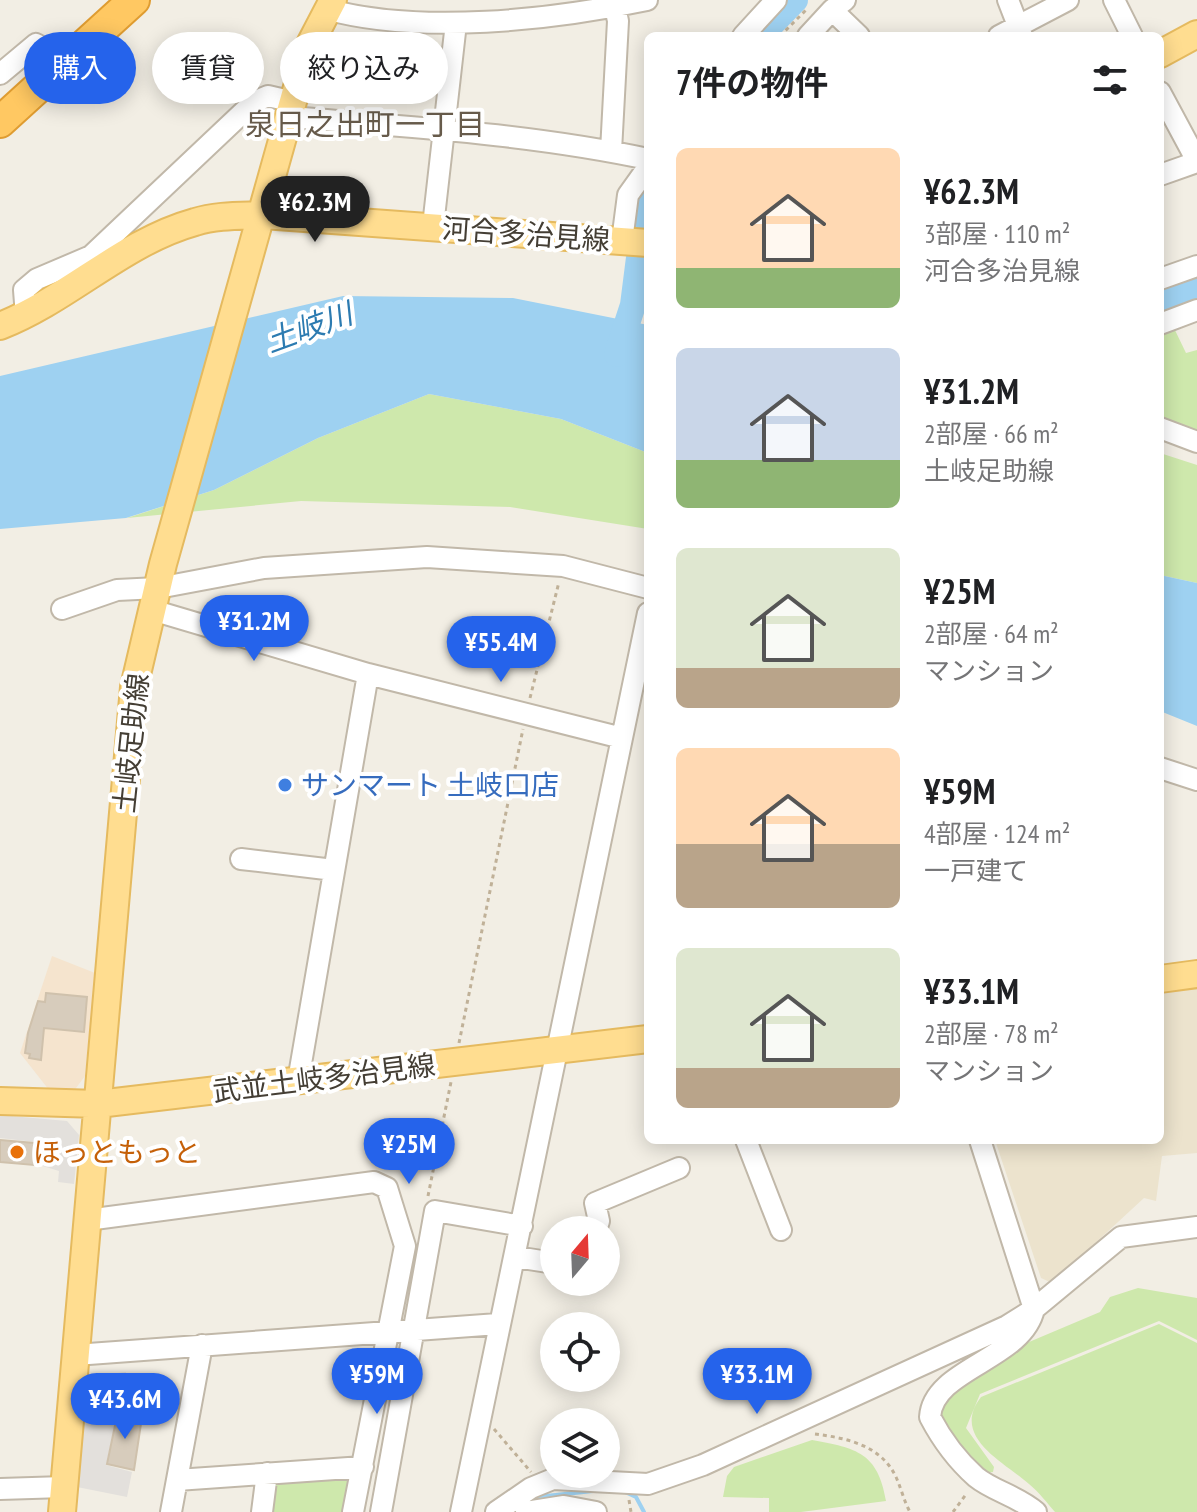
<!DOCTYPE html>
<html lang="ja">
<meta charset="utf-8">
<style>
:root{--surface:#fff;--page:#f2f2f2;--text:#202124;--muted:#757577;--accent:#2563eb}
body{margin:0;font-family:"PT Sans Narrow","Noto Sans JP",sans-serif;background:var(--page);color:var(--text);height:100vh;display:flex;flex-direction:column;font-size:30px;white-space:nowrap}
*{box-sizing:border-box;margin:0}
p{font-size:26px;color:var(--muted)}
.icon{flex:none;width:44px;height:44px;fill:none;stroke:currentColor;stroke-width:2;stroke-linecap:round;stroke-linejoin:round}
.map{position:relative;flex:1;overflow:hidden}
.sheet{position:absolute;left:644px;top:32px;width:520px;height:1112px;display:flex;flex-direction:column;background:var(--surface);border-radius:12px;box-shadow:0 4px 20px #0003}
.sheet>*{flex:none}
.banner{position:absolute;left:24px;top:32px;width:500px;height:72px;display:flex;gap:16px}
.needle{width:52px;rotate:19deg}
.tools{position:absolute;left:540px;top:1216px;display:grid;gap:16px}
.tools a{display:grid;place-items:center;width:80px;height:80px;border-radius:50%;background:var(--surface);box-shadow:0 4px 20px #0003;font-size:40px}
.price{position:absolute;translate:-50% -68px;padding:0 18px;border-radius:28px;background:var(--accent);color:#fff;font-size:26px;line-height:52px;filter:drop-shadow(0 2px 4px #0008)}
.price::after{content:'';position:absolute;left:50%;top:48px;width:24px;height:18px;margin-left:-12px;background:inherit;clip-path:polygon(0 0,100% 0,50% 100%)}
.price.on{background:#222;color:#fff}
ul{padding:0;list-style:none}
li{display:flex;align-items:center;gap:24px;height:200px;padding:0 32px}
li span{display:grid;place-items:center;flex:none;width:224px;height:160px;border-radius:12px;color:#555}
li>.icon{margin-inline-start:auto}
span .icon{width:96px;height:96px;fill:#fffc;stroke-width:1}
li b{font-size:34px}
h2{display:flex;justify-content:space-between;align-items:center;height:96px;padding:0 32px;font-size:34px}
.chip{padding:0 28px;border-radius:36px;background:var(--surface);box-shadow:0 4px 20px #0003;font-size:28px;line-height:72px}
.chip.on{background:var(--accent);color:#fff}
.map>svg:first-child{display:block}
.commercial{fill:#f5e4ce}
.education{fill:#ece3cd}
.green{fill:#cee8ac}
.parking{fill:#e3e0dc}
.water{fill:#9ed1f1}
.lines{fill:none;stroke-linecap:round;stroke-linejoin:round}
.stream{stroke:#9ed1f1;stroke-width:4}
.river{stroke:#9ed1f1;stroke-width:26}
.building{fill:#d7ccbc;stroke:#cfc1ac;stroke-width:2}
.minor-casing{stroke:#c1b8a9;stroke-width:24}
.major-casing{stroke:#e5ba5f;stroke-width:30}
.highway-casing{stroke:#df9c31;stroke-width:34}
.path{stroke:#c0b198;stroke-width:3;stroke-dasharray:4 4;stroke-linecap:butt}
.minor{stroke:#fff;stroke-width:20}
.major{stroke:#ffdd90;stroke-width:26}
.highway{stroke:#ffc862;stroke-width:30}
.shop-dot{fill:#3f7fe0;stroke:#fff;stroke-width:3}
.food-dot{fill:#e8710a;stroke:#fff;stroke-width:3}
.labels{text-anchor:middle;stroke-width:8;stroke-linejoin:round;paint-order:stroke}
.street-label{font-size:28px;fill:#443e34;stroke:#fff}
.shop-label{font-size:28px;fill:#366cbe;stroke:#fff;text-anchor:start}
.food-label{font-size:28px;fill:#c56008;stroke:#fff;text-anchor:start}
.neighbourhood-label{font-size:30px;fill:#675b4b;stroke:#fff}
.water-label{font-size:30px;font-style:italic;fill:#2c7bb1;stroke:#fff}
</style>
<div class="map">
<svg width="1197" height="1512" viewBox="0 0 1197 1512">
<rect width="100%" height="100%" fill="#f2eee4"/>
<path class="commercial" d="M52,956L95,973L85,1076L70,1096L53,1095L20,1053Z"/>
<path class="education" d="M1197,981V1153L1162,1156L1156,1201L1144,1198L1052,1283L1041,1278L995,1140H1160V985Z"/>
<path class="green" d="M1172,324L1186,353L1197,350V434L1160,420V328Z
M429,394L561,419L648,453V529L510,507L301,501L127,518L214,490L318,438Z
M1160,453L1197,465V583L1160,575Z
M1138,1288L1197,1298V1340L1159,1321L980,1394L966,1428L994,1467L993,1472L984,1473L939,1421V1400L1010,1350L1100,1312L1110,1297Z
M1159,1324L1197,1343V1512H1055C1047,1503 1039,1492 1029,1484C1004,1462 950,1437 981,1397Z
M812,1440C857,1448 878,1453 886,1501L801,1512H769V1498L723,1497L727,1476L734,1467Z
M351,1474L347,1512H268L272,1483Z"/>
<path class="parking" d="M0,1115L67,1121L79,1135L74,1184L58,1182L59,1171L36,1164L35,1142L0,1138Z
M126,1372L106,1465L132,1472L127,1497L77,1487L87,1377Z"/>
<path class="water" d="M343,296L513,298L648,325V453L561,419L429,394L318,438L214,490L126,518L0,529V376Z
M1160,575L1197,583V726L1160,711Z"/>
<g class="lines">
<path class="stream" d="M625,1492L636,1497L644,1512
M531,1502L546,1496L593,1491"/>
<path class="river" d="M760,36L795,0
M643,223L648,201
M1160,300L1197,286
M617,354L633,305L640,250"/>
</g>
<path class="building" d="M46,993L87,997L84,1032L44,1028L41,1060L29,1058L30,1054L25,1053L28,1033L38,1001L45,1002Z
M0,1140L34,1143V1165L0,1162Z
M118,1411L142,1417L134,1470L107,1464Z"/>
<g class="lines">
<defs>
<path id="minor" d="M845,0L832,10L859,36
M1008,0L1022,36
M1114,0L1132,36
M326,9C420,35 552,20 647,0
M743,36L776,0
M808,36L832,10
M999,36L1068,0
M0,74L36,44L48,51
M1160,92L1197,161
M290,117C409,127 531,134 648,159
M611,151L618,21L615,7
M1160,175L1197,162
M433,226L456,23
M622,241L628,195L648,167
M1160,279L1197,266
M26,316L24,290L37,279L91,256L254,102L268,96L294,102
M1160,324L1197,310
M1160,428L1197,442
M62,609L117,590L158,588L264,568L427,557L563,566L648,588
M152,610L368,674L622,738
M1160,768L1197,780
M241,859L334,870
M298,1081L368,674
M746,1140L781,1230
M980,1140L1034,1309C1023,1360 933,1368 930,1417C941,1438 958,1461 976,1477C993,1491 1018,1496 1036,1512
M87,1220L374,1182L387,1188L405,1246L353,1512
M596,1230L599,1221L595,1203L679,1168
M516,1257L554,1263
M75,1355L498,1324
M177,1480L363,1467
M0,1489L64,1487
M171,1512L202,1345
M262,1512L267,1473
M381,1512L435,1211L522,1226
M461,1512L648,613
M496,1512L531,1488L553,1479L648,1484L703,1465L1007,1326L1034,1309L1121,1237L1197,1227
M526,1512L564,1506L596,1512"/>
<path id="major" d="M1160,54L1197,34
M0,326C69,299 123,242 195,222C217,215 241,216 263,215L648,243
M1160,979L1197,974
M0,1101L98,1104L648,1039
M62,1512L134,687L163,564L308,48L333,0"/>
<path id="highway" d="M0,122L134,0"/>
</defs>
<use href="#minor" class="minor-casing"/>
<use href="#major" class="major-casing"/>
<use href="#highway" class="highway-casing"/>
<path class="path" d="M780,36L806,10
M530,698L559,582
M459,1043L523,729
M428,1196L451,1082
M494,1429L531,1472
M815,1434C846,1438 881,1445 896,1477C901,1488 904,1501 910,1512
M629,1500L631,1512
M953,1512L967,1493"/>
<use href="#minor" class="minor"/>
<use href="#major" class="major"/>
<use href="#highway" class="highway"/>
</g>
<circle class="shop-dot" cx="285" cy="785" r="8"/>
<circle class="food-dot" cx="17" cy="1152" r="8"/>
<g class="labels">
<g class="street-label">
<text transform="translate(526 234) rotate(4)" y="10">河合多治見線</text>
<text transform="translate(131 743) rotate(-84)" y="10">土岐足助線</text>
<text transform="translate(324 1078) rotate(-7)" y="10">武並土岐多治見線</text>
</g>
<g class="shop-label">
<text x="301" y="795">サンマート 土岐口店</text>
</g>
<g class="food-label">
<text x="33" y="1162">ほっともっと</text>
</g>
<g class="neighbourhood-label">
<text x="365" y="135">泉日之出町一丁目</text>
</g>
<g class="water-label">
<text transform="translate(309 328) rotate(-20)" y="10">土岐川</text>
</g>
</g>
</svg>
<div class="tools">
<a><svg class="needle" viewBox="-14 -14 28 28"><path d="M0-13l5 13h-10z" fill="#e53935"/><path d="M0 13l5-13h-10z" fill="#757577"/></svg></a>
<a><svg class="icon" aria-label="locate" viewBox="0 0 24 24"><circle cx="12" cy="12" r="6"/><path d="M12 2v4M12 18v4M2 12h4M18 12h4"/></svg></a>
<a><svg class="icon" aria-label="layers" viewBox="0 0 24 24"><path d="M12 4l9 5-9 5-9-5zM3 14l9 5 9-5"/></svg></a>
</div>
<b class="price on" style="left:315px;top:244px">¥62.3M</b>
<b class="price" style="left:254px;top:663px">¥31.2M</b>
<b class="price" style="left:501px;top:684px">¥55.4M</b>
<b class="price" style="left:409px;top:1186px">¥25M</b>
<b class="price" style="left:377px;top:1416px">¥59M</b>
<b class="price" style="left:757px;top:1416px">¥33.1M</b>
<b class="price" style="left:125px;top:1441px">¥43.6M</b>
<div class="banner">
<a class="chip on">購入</a>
<a class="chip">賃貸</a>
<a class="chip">絞り込み</a>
</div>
<section class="sheet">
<h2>7件の物件<svg class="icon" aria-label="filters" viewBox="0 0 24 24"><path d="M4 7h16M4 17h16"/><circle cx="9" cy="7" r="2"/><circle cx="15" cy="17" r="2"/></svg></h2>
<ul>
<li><span style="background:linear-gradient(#ffd9b3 75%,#8fb573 0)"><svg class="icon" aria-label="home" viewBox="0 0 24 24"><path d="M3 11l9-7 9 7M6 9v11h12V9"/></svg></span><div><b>¥62.3M</b><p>3部屋 · 110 m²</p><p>河合多治見線</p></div></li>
<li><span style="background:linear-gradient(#c9d6e8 70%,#8fb573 0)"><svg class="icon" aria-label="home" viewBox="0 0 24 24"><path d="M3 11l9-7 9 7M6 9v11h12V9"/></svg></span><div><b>¥31.2M</b><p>2部屋 · 66 m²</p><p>土岐足助線</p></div></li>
<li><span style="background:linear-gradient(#dfe7d0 75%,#b9a48a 0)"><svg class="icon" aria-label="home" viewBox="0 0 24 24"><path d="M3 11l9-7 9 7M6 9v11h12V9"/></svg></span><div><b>¥25M</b><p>2部屋 · 64 m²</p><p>マンション</p></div></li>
<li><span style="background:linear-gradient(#ffd9b3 60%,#b9a48a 0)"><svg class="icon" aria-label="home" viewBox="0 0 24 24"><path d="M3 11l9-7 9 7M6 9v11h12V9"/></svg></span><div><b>¥59M</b><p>4部屋 · 124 m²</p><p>一戸建て</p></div></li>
<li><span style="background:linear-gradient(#dfe7d0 75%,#b9a48a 0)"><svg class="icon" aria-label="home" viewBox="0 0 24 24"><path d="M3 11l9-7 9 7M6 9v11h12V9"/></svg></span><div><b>¥33.1M</b><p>2部屋 · 78 m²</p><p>マンション</p></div></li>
</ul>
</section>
</div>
